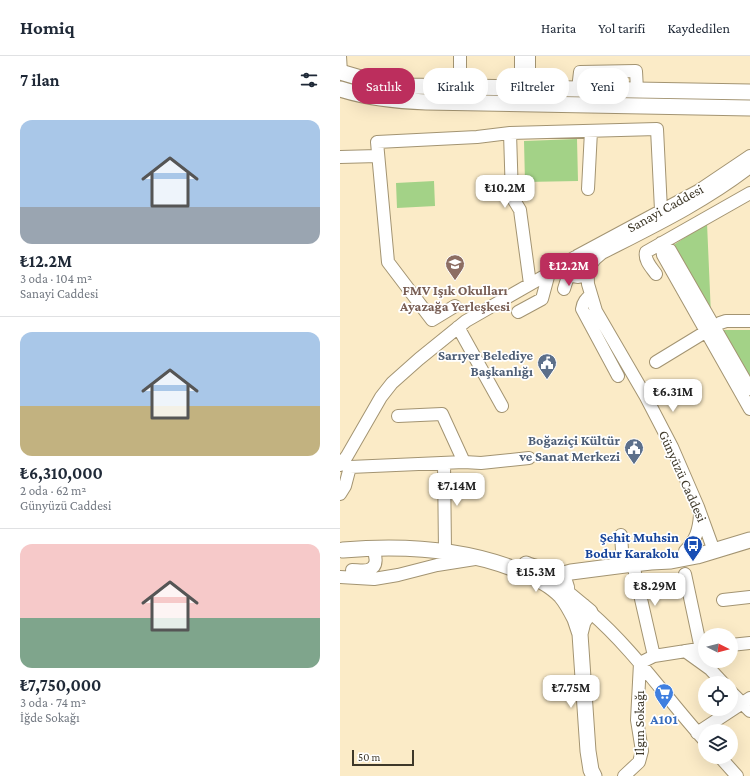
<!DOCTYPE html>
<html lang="tr">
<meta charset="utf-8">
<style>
:root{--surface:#fff;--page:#f6f6f7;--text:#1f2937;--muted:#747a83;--line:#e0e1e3;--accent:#bc2e5d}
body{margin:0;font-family:"Crimson Pro",serif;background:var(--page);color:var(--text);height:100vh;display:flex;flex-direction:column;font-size:15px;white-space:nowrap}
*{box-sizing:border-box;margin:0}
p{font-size:13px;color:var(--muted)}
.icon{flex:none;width:22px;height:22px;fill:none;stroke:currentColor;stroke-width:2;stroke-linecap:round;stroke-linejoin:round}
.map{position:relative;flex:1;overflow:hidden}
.sheet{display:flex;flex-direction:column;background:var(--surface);width:340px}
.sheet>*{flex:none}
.banner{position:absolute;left:12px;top:12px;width:338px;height:36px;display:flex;gap:8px}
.needle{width:26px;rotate:96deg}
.buttons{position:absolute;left:358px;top:572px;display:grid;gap:8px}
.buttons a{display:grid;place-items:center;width:40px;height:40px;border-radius:50%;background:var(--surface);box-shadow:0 4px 16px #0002;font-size:20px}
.scale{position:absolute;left:12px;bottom:10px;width:62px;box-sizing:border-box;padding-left:4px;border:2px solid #3e3829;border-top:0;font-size:11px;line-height:14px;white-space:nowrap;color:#3e3829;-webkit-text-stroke:3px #fff;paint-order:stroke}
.price{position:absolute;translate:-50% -34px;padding:0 9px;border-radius:8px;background:#fff;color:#222;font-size:13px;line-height:26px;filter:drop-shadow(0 1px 2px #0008)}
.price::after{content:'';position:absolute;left:50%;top:24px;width:12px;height:9px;margin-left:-6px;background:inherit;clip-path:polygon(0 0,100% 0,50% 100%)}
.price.selected{background:var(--accent);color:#fff}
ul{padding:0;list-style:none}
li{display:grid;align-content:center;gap:8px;height:212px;padding:0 20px}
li+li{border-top:1px solid var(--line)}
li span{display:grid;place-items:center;height:124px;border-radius:12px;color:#555}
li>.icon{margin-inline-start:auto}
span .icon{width:72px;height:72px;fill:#fffc;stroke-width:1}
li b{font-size:17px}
h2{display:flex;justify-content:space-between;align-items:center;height:48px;padding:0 20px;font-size:17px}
.pill{padding:0 14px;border-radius:16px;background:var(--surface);box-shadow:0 4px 16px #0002;font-size:14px;line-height:36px}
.pill.selected{background:var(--accent);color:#fff}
header{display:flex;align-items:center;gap:24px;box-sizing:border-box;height:56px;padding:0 20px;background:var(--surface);border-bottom:1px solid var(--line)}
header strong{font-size:19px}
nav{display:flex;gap:22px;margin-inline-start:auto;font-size:14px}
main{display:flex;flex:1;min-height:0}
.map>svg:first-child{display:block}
.green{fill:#a3d287}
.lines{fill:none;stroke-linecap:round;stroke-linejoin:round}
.minor-casing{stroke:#a39472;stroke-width:14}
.major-casing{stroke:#a39472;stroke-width:17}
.minor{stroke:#fff;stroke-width:12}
.major{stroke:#fff;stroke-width:15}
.labels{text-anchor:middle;stroke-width:3.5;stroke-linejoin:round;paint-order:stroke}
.street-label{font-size:14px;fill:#3e3829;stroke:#fff}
.education-label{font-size:14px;font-weight:bold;fill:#785e54;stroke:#fff}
.service-label{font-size:14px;font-weight:bold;fill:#4e5e75;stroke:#fff;text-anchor:end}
.transit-label{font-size:14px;font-weight:bold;fill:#164399;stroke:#fff;text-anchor:end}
.shop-label{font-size:14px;font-weight:bold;fill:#366cbe;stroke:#fff}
</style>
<header>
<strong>Homiq</strong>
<nav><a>Harita</a><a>Yol tarifi</a><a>Kaydedilen</a></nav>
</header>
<main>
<section class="sheet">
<h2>7 ilan<svg class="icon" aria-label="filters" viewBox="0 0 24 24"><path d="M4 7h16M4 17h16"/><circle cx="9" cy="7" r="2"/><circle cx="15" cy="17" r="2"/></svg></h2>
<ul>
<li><span style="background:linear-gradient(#a9c7e8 70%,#9aa5b1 0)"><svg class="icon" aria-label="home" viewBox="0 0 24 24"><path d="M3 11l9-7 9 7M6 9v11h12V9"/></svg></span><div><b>₺12.2M</b><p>3 oda · 104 m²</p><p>Sanayi Caddesi</p></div></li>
<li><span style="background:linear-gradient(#a9c7e8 60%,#c2b280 0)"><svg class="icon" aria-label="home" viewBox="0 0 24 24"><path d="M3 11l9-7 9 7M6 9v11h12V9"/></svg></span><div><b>₺6,310,000</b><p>2 oda · 62 m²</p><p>Günyüzü Caddesi</p></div></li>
<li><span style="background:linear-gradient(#f6c9c9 60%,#7fa58c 0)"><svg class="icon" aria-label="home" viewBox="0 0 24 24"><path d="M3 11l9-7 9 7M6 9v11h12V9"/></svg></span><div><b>₺7,750,000</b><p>3 oda · 74 m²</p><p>İğde Sokağı</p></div></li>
</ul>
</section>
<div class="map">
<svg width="410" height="720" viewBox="0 0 410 720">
<rect width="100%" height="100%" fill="#fbebc7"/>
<path class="green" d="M237,83L238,125L185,126L184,85Z
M94,125L95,150L57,152L56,127Z
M367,167L371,259L332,190Z
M384,274H410V325L382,276Z"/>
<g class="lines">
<defs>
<path id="minor" d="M0,0L1,17
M120,31V0
M181,32V0
M189,32V0
M238,33L240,16L296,15L297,34
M170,77L172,141L180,154L190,228
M0,101L38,100
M248,133L251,75
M237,200L358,135L410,100
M248,212L255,203L262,197C313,171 365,146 410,111
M247,215C241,224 232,222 228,214C227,201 240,196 247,206L248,228L256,255L306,341L332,391L358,451L374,495
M316,218C311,211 304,204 306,196L410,137
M224,233L229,217
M251,239C246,243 243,246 242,253L278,320
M115,250L92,264L48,206L37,86L137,81L170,77L317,73L321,154
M178,256L202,243L209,217
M118,271L162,350
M316,306L380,267L386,265H410
M410,333L330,194L321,187L323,199L410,353
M58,360L102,358L124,406
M104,407L105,495
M0,409L7,400L41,341L52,327L79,303L126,265L229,206
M0,438L5,430L10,411L124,406L141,407L189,402
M281,479L283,509
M345,495C356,484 359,474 360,459
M293,508L314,600
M12,514C17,514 23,515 28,514C39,511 36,499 32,492
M345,518L361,593
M0,521L34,523L58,519L97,509L135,503
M383,544L410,541
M250,556C294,594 326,642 365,685
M391,589L410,587
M345,595L370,613L383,627
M391,636L410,655
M357,677L410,642
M380,701L397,720
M284,720L299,706L302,695L297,664L300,607L314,600L365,592"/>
<path id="major" d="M0,16L31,25L66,30L410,36
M0,33C28,42 56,45 86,46L410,52
M3,494C62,489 122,492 177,514C193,520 209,527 221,540C227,547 231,555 235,563
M186,508C203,516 227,512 227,537L250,556L243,566L240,578L235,563L238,555L243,550
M213,521L231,516L293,508L311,506L331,505L357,500L410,484
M240,578L248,695L251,714L254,720"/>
</defs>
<use href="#minor" class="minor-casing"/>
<use href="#major" class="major-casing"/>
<use href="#minor" class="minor"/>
<use href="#major" class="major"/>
</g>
<defs>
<symbol id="school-pin" viewBox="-11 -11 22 30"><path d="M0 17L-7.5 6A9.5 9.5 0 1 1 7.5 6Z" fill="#8d6e63" stroke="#fff"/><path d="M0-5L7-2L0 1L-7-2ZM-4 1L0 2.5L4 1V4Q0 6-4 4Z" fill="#fff"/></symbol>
<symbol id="civic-pin" viewBox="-11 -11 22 30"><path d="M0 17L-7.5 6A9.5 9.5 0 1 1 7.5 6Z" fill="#5c6f8a" stroke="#fff"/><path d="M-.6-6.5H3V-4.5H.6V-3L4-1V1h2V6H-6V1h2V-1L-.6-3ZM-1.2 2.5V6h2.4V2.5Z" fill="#fff"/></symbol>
<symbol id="bus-pin" viewBox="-11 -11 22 30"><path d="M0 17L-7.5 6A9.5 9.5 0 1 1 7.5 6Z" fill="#1a4fb4" stroke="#fff"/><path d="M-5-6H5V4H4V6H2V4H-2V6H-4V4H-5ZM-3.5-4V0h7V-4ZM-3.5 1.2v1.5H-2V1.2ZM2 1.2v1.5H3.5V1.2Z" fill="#fff"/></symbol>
<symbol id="supermarket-pin" viewBox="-11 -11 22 30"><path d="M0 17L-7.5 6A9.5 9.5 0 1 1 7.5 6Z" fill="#3f7fe0" stroke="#fff"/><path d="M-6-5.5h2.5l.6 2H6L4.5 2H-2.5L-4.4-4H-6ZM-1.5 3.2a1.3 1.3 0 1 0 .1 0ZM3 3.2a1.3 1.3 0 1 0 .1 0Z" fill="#fff"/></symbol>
</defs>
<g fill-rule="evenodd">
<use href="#school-pin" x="104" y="197" width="22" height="30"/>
<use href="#civic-pin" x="196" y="296" width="22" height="30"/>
<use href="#civic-pin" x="283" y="381" width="22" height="30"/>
<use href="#bus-pin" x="342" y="478" width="22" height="30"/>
<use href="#supermarket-pin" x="313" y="626" width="22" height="30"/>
</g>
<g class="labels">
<g class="street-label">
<text transform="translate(325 152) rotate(-29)" y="5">Sanayi Caddesi</text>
<text transform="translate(343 420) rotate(66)" y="5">Günyüzü Caddesi</text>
<text transform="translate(299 667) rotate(-90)" y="5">Ilgın Sokağı</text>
</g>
<g class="education-label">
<text x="115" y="239">FMV Işık Okulları<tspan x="115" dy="16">Ayazağa Yerleşkesi</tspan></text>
</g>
<g class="service-label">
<text x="193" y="304">Sarıyer Belediye<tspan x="193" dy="16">Başkanlığı</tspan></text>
<text x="280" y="389">Boğaziçi Kültür<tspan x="280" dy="16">ve Sanat Merkezi</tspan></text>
</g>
<g class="transit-label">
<text x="339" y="486">Şehit Muhsin<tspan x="339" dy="16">Bodur Karakolu</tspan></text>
</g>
<g class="shop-label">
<text x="324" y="668">A101</text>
</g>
</g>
</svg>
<div class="buttons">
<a><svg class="needle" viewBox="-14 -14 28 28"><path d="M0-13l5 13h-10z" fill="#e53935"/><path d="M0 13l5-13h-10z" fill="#747a83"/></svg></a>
<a><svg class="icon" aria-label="locate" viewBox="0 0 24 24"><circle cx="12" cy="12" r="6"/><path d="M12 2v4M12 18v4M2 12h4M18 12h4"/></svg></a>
<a><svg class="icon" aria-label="layers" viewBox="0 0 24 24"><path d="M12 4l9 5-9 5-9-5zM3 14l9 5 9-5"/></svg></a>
</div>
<div class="scale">50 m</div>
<b class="price" style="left:165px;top:153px">₺10.2M</b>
<b class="price selected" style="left:229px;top:231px">₺12.2M</b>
<b class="price" style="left:333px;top:357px">₺6.31M</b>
<b class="price" style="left:117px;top:451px">₺7.14M</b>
<b class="price" style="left:196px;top:537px">₺15.3M</b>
<b class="price" style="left:315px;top:551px">₺8.29M</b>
<b class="price" style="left:231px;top:653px">₺7.75M</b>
<div class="banner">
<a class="pill selected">Satılık</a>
<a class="pill">Kiralık</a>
<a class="pill">Filtreler</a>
<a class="pill">Yeni</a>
</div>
</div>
</main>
